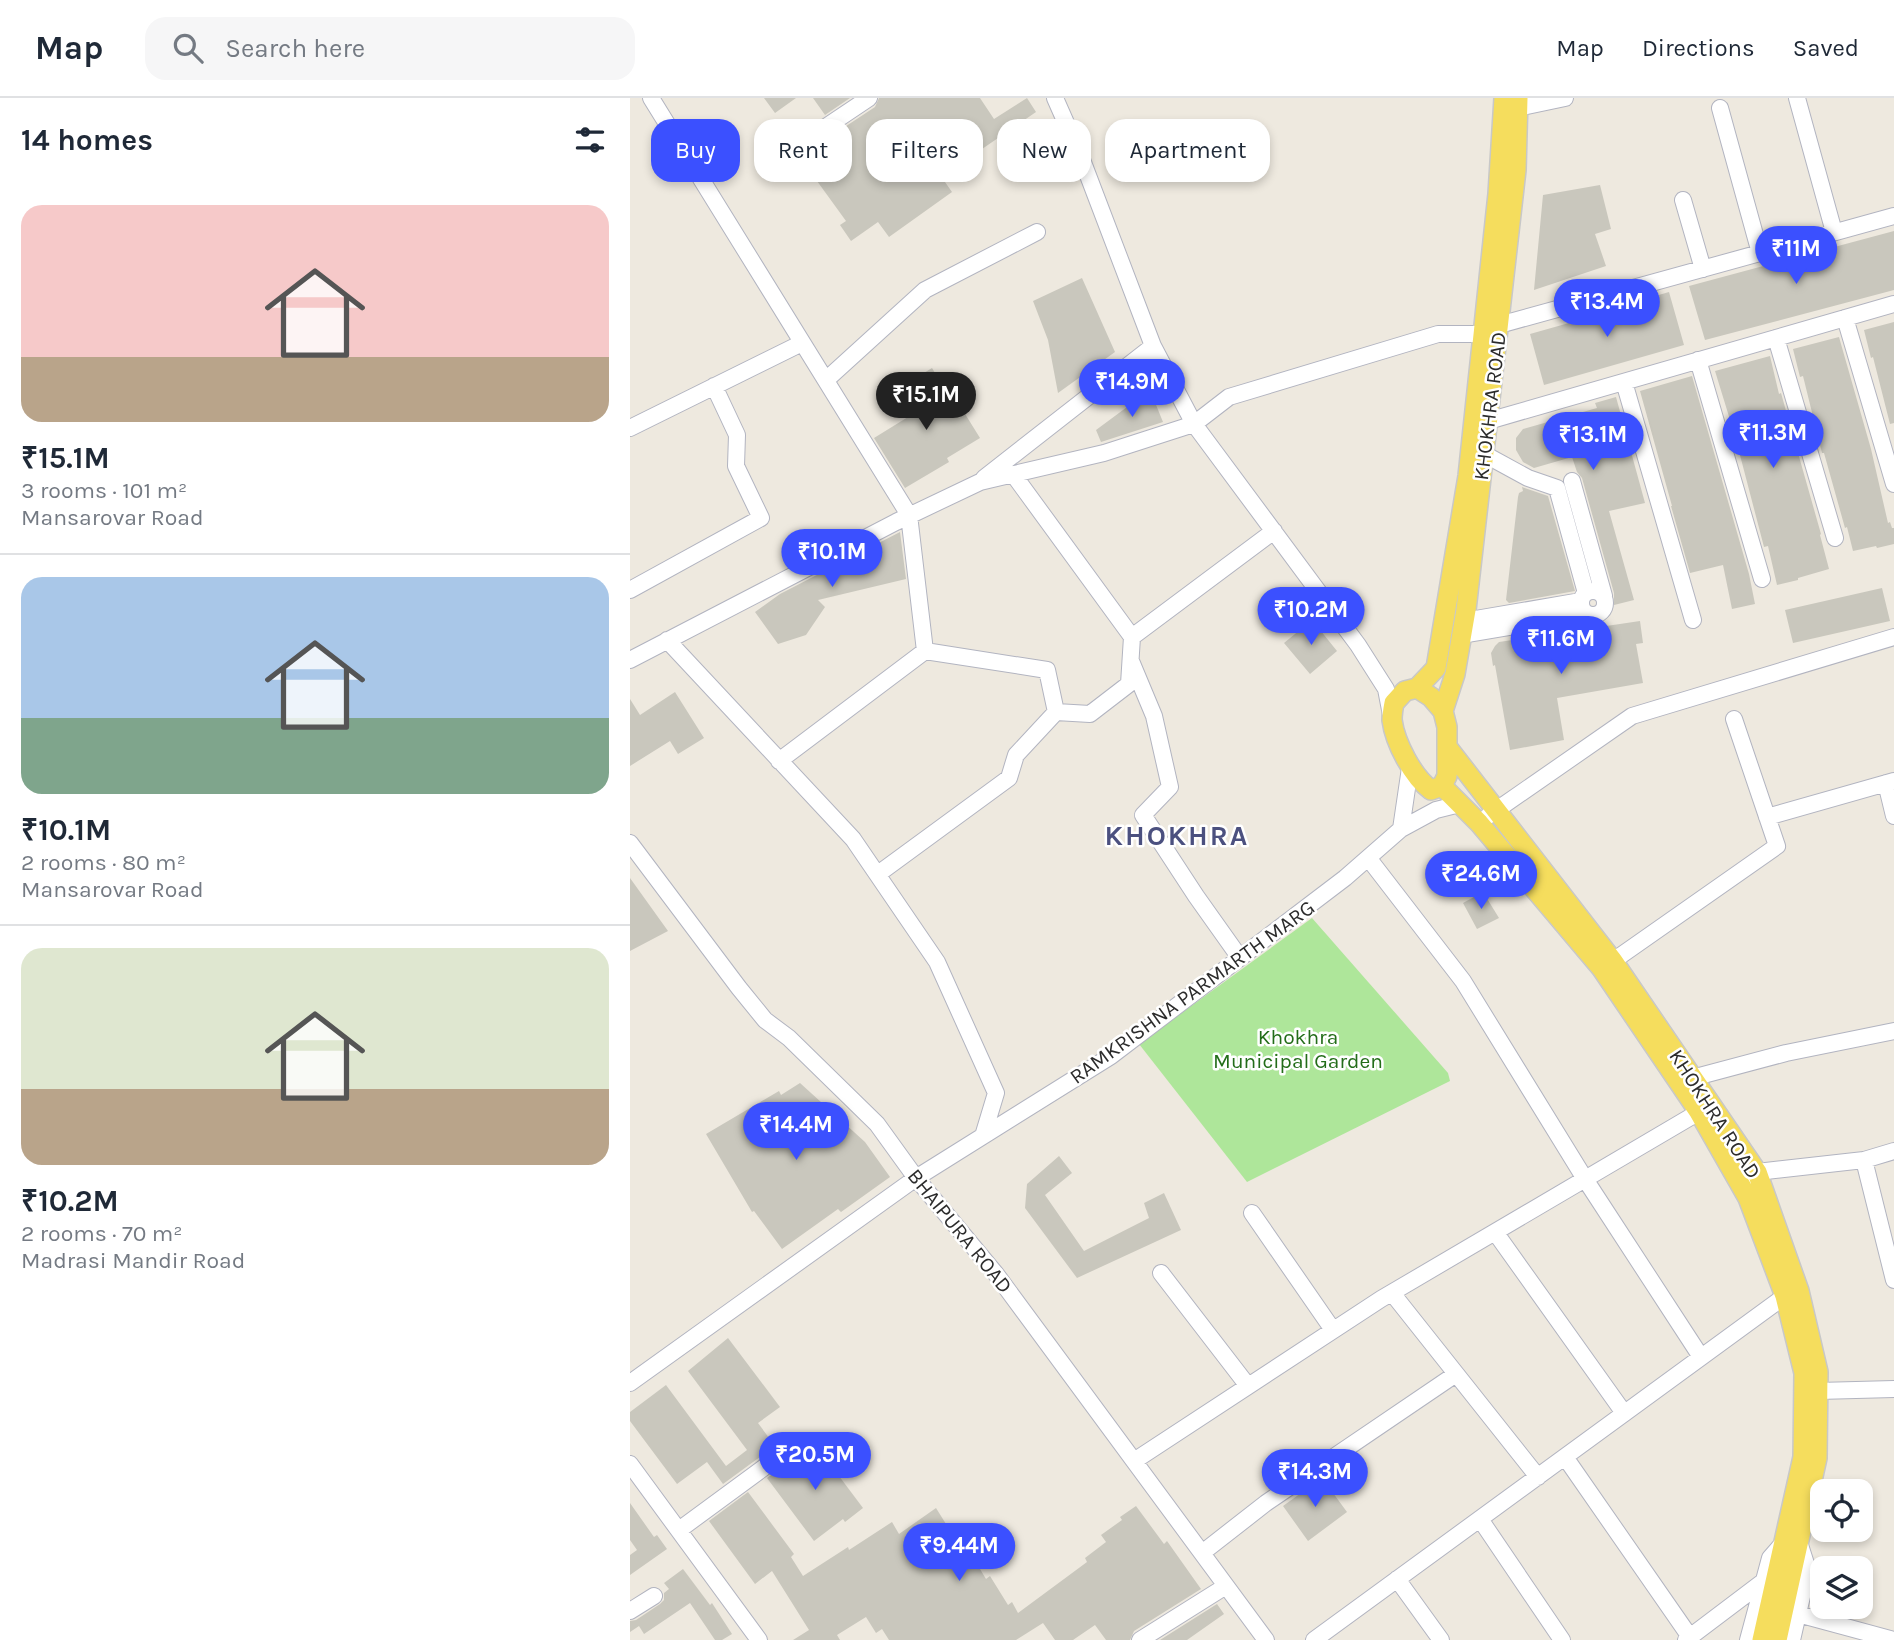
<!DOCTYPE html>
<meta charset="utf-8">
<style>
:root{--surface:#fff;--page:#f6f6f7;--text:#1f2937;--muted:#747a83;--line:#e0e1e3;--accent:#3b50ff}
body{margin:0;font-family:Karla,sans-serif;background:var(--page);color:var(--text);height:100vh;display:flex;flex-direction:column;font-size:26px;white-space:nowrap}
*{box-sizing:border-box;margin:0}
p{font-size:23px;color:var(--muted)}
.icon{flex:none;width:38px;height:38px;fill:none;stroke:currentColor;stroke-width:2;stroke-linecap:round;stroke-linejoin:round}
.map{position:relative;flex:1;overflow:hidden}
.panel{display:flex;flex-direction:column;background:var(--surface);width:630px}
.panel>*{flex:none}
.banner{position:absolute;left:21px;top:21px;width:665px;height:63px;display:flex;gap:14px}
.tools{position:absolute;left:1180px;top:1381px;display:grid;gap:14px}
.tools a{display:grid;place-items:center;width:63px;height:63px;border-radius:14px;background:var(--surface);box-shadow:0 4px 10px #0003;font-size:35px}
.price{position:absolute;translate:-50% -60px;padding:0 16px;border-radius:24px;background:var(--accent);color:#fff;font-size:23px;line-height:46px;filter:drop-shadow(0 2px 4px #0008)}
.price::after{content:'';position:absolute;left:50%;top:42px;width:21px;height:16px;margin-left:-10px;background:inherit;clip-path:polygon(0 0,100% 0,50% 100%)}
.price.current{background:#222;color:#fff}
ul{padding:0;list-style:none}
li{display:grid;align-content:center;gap:14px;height:371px;padding:0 21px}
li+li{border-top:2px solid var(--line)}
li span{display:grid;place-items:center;height:217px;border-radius:21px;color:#555}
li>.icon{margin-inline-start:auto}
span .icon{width:126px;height:126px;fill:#fffc;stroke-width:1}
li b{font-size:30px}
h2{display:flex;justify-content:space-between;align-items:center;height:84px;padding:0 21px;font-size:30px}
.tag{padding:0 24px;border-radius:21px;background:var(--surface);box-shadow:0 4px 10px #0003;font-size:24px;line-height:63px}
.tag.current{background:var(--accent);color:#fff}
header{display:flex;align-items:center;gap:42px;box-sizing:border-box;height:98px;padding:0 35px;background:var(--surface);border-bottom:2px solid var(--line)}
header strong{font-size:33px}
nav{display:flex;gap:38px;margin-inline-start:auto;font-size:24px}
.search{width:490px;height:63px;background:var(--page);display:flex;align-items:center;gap:18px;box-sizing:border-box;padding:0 24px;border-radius:21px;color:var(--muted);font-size:26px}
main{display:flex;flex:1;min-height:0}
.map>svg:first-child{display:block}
.green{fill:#aee69a}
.building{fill:#c9c7bd}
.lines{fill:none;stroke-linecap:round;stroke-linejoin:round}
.minor-casing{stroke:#b2b4c0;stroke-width:18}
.major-casing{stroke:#c8c8c8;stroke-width:22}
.minor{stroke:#fff;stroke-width:16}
.major{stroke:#f5dd5d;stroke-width:19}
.labels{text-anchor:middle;stroke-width:5;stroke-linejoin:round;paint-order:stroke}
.street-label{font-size:21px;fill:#2c2c2c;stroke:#fff}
.park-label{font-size:21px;fill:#236d19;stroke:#fff}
.district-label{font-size:28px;font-weight:bold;letter-spacing:2px;fill:#4b507f;stroke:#fff}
</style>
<header>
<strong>Map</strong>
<div class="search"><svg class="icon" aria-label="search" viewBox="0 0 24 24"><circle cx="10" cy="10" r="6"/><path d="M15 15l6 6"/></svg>Search here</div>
<nav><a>Map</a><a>Directions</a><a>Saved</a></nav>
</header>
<main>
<section class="panel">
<h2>14 homes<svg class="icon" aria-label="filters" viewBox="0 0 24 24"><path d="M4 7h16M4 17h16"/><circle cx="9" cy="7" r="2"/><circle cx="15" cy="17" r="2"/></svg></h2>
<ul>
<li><span style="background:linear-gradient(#f6c9c9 70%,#b9a48a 0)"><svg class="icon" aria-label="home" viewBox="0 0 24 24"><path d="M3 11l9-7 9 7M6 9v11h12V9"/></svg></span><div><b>₹15.1M</b><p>3 rooms · 101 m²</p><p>Mansarovar Road</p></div></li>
<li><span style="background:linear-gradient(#a9c7e8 65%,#7fa58c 0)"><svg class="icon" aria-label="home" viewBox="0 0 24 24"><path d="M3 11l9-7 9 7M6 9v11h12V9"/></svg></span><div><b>₹10.1M</b><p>2 rooms · 80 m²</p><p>Mansarovar Road</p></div></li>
<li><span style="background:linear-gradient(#dfe7d0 65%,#b9a48a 0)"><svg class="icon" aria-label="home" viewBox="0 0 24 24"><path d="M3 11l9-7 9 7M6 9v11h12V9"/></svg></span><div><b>₹10.2M</b><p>2 rooms · 70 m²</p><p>Madrasi Mandir Road</p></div></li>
</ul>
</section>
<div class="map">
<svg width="1264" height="1542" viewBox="0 0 1264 1542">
<rect width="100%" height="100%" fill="#eee9df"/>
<path class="green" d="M682,820L818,975L820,983L617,1084L509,946Z"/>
<path class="building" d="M134,0H166L145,15Z
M183,0H220L195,17Z
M249,0H350L364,21L397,0L406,14L339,60L321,35L294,54L322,94L259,139L248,124L221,143L210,127L216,123L187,83L195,80L199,75L205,70L189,46L245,9Z
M970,87L981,131L965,136L976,168L904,192L913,97Z
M1264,133V192L1075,242L1059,188Z
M452,180L485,254L428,295L418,242L403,203Z
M1039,194L1054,247L914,287L900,236L992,210L991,208Z
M1264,224V325L1260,326L1243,259L1241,260L1234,232Z
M1209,239L1241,351L1258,425L1260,424L1262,430H1264V446L1247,450L1246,448L1223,453L1217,429L1215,430L1194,355H1192L1173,278L1170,279L1163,251Z
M1140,258L1149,296L1151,295L1191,436L1190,437L1199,471L1168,480V482L1147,487L1138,448L1134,449L1105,338L1085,273Z
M302,270L328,313L332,311L350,340L317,360L319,364L275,390L244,340L291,311L276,286Z
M1062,278L1119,476L1125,506L1102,511L1093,467L1060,475L1041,408H1042L1010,293Z
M520,292L533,324L471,344L466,332Z
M986,299L1015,405L979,413L1004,502L984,507V495L952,380L947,374L942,359L904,370L893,364L886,352V340L893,331L967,310L965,305Z
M892,389L918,398L945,493L879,505L876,502L888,399L889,395L893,393Z
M270,434L276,481L188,502L195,509L176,537L148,546L125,514L150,496Z
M1252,490L1260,523L1163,545L1155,512Z
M682,522L707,553L680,576L654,545Z
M1010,523L1013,545L1006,546L1013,585L927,600L934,642L880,652L865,567L863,568L861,555L865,548L869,544Z
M45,594L74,640L48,656L40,643L0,668V601L10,617Z
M0,780L38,833L0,853Z
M853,794L869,820L847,831L833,805Z
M170,985L235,1044L260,1079L211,1114L208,1111L152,1151L124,1113L122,1114L76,1036L149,993L151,997Z
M429,1058L442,1075L415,1097L454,1153L519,1120L514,1105L534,1095L551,1132L447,1180L395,1110L397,1086Z
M98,1240L150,1309L128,1325L145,1348L93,1386L77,1364L47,1386L0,1323V1314L36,1287L96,1368L117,1352L58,1273Z
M179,1338L233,1410L215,1424L213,1421L184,1443L137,1380L177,1351L180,1347Z
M692,1380L717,1414L678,1443L653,1408Z
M118,1394L164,1456L161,1459L173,1478L218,1449L219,1452L262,1424L269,1436L306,1410L321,1434L323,1433L338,1457L341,1456L356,1481L360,1478L378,1507L382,1504L388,1515L457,1464L455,1460L476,1444L471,1437L492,1422L490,1419L506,1408L534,1446L537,1443L571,1491L504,1533L500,1542H476L465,1527L443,1542H425L413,1525L386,1542H259L252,1531L246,1535L236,1519L207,1537L210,1542H163L179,1532L142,1473L125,1486L79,1423Z
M0,1405L24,1439L27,1437L37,1451L0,1477V1457L7,1452L0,1442Z
M53,1471L80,1507L82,1505L102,1536L92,1542H85L60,1505L14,1536L9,1528L0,1534V1523L6,1522L30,1506L34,1502V1495L39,1491L34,1485Z
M587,1506L594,1516L557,1542H530Z"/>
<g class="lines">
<defs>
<path id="minor" d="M21,0L279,417L295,553L417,572L426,614L386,657L379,680L248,776
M425,0L451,59L523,248L564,326L728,547L756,591L761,617
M1167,0L1204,134
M887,10L935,0
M1090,10L1130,155
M189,72L172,45L239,0
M1053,102L1073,171
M1215,220L1264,386
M869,227L1264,118
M1146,240L1205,440
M1068,262L1132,481
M196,282L295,192L407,134
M994,284L1063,522
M858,323L1264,206
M0,330L172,245
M854,356L898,380L927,390L956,495
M383,376L502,539
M354,380L523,248
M942,383L974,498
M0,492L131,420L106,368L107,337L84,288
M951 505a12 12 0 1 1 24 0a12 12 0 1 1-24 0Z
M834,523L951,503
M831,537L958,516
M37,542L223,741L307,864L366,995L353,1038
M0,562L266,424L350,384L474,355L564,326L599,299L808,236H853
M501,563L524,618L540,689L513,717L566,798L610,860
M426,614L460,616L499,586L502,539L644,433
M149,663L295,553
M1256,685L1264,718
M858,718L1002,618L1264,539
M1137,719L1264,683
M771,731L780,670
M0,745L109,890L135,922L159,940L247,1026L286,1080L366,1176L636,1542
M739,761L833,883L955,1081L1071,1259
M983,863L1147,748L1104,621
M1062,980L1156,955L1264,933
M1234,1062L1264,1182
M1119,1078L1127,1074L1234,1062L1264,1053
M622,1115L703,1232
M865,1134L994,1315
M531,1175L618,1288
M762,1195L908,1379
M0,1285L286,1080L481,958L715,780L771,731L806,712L830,706
M1188,1293L1264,1291
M935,1359L1060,1539
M504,1363L751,1201L1069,1014
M0,1366L129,1542
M850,1421L932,1542
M49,1432L170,1343
M572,1455L636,1405L826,1276
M767,1481L811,1542
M0,1513L24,1498
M1168,1516L1264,1542
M510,1542L596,1488
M684,1542L1155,1198
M1056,1542L1134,1483
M1118,1542L1140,1460L1154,1444
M1162,1542L1178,1472L1169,1444"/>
<path id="major" d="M787,590L806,570L838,378L868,96L874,0
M787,590L801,599L813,613L817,629V678L812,688L801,692C783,679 765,645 762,622C762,617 763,610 764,605L775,593Z
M813,613L825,576L836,512L886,72L888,0
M818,650L983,863L1127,1074L1169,1193L1188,1274L1187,1360L1147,1542
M812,688L849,725L972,871L1069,1014L1118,1100L1155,1198L1174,1275L1173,1359L1132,1542"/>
</defs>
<use href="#minor" class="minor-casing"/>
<use href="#major" class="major-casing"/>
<use href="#minor" class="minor"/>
<use href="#major" class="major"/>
</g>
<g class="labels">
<g class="street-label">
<text transform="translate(860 308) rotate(-83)" y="7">KHOKHRA ROAD</text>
<text transform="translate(562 894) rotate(-36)" y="7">RAMKRISHNA PARMARTH MARG</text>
<text transform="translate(1085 1016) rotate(57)" y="7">KHOKHRA ROAD</text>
<text transform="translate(330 1133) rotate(51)" y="7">BHAIPURA ROAD</text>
</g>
<g class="park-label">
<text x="668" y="946">Khokhra<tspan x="668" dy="24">Municipal Garden</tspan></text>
</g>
<g class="district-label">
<text x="547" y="747">KHOKHRA</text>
</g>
</g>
</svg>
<div class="tools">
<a><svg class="icon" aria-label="locate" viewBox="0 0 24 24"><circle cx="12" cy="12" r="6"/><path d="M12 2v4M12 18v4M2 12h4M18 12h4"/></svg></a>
<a><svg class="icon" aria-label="layers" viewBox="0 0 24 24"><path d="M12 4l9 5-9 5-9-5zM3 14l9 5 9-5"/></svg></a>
</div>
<b class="price" style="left:1166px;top:188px">₹11M</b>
<b class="price" style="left:977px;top:241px">₹13.4M</b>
<b class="price" style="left:502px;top:321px">₹14.9M</b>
<b class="price current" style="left:296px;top:334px">₹15.1M</b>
<b class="price" style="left:1143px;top:372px">₹11.3M</b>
<b class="price" style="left:963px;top:374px">₹13.1M</b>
<b class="price" style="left:202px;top:491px">₹10.1M</b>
<b class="price" style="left:681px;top:549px">₹10.2M</b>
<b class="price" style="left:931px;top:578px">₹11.6M</b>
<b class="price" style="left:851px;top:813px">₹24.6M</b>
<b class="price" style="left:166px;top:1064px">₹14.4M</b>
<b class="price" style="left:185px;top:1394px">₹20.5M</b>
<b class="price" style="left:685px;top:1411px">₹14.3M</b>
<b class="price" style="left:329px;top:1485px">₹9.44M</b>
<div class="banner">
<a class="tag current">Buy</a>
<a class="tag">Rent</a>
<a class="tag">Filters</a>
<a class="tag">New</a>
<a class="tag">Apartment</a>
</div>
</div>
</main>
